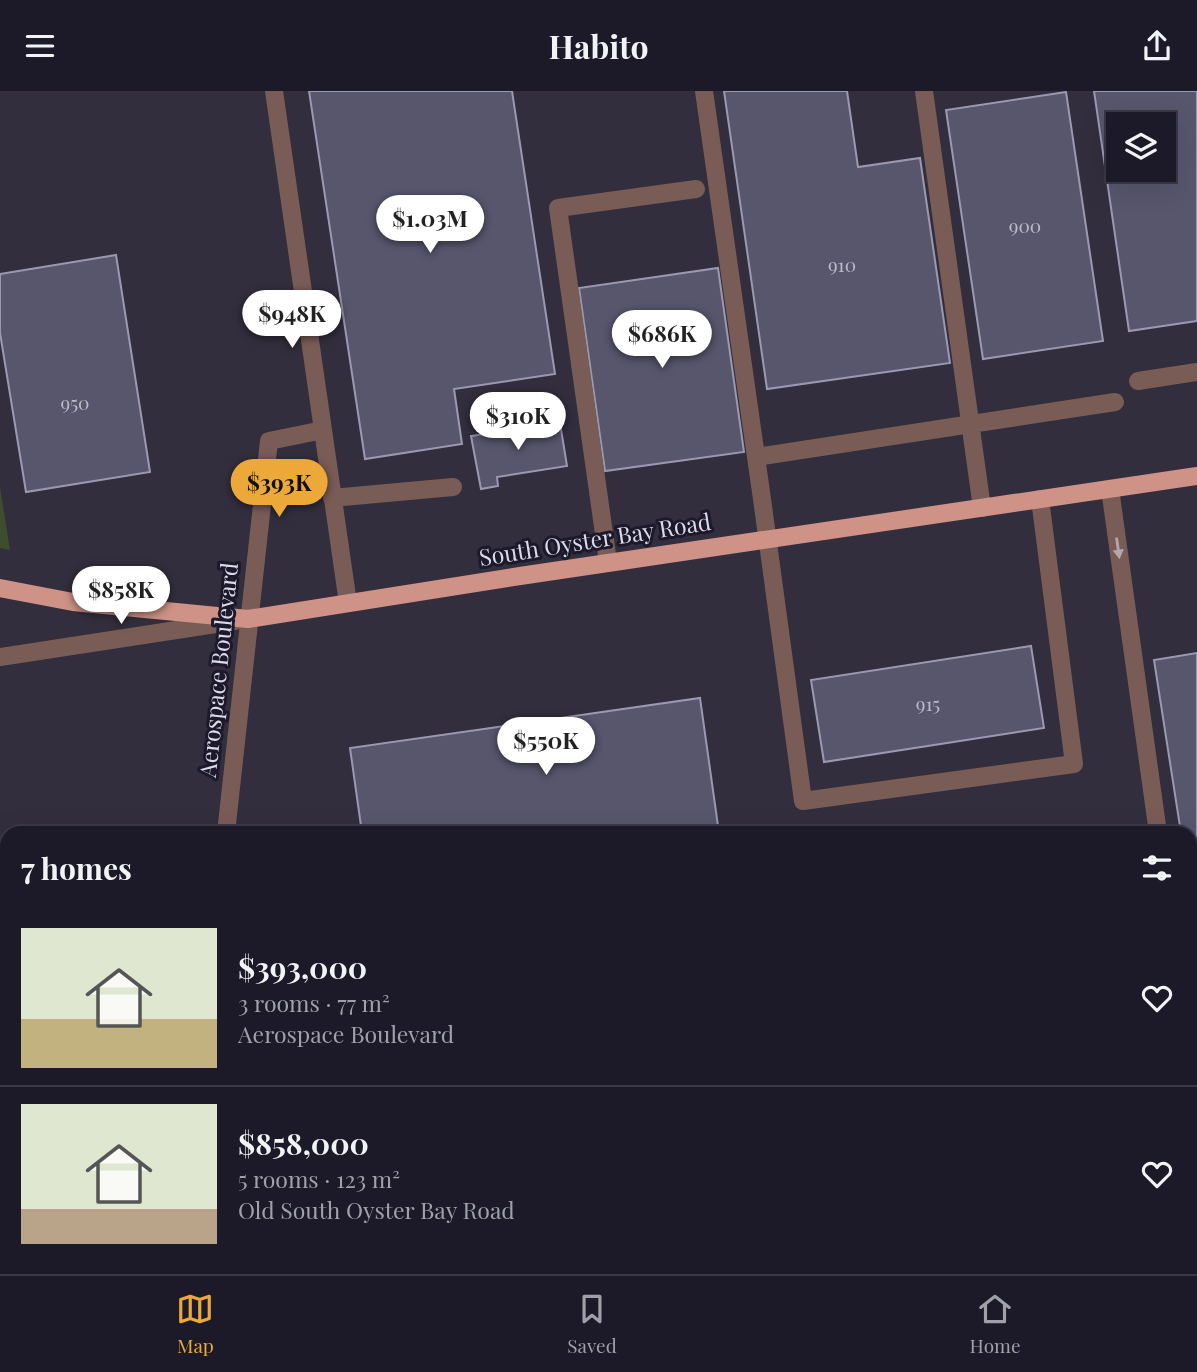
<!DOCTYPE html>
<meta charset="utf-8">
<style>
:root{--surface:#1c1a29;--page:#252331;--text:#f1f3f6;--muted:#a0a1a8;--line:#3a3846;--accent:#eca93a}
body{margin:0;font-family:"Playfair Display",serif;background:var(--page);color:var(--text);height:100vh;display:flex;flex-direction:column;font-size:26px;white-space:nowrap}
*{box-sizing:border-box;margin:0}
p{font-size:23px;color:var(--muted)}
.icon{flex:none;width:38px;height:38px;fill:none;stroke:currentColor;stroke-width:2;stroke-linecap:round;stroke-linejoin:round}
.map{position:relative;flex:1;overflow:hidden}
.side{position:absolute;left:0px;top:735px;width:1197px;height:448px;display:flex;flex-direction:column;background:var(--surface);border-radius:21px 21px 0 0;box-shadow:0 7px 28px #0002,0 0 0 2px var(--line)}
.side>*{flex:none}
.controls{position:absolute;left:1106px;top:21px;display:grid;gap:14px}
.controls a{display:grid;place-items:center;width:70px;height:70px;border-radius:0px;background:var(--surface);box-shadow:0 7px 28px #0002,0 0 0 2px var(--line);font-size:35px}
.price{position:absolute;translate:-50% -60px;padding:0 16px;border-radius:24px;background:#fff;color:#222;font-size:23px;line-height:46px;filter:drop-shadow(0 2px 4px #0008)}
.price::after{content:'';position:absolute;left:50%;top:42px;width:21px;height:16px;margin-left:-10px;background:inherit;clip-path:polygon(0 0,100% 0,50% 100%)}
.price.on{background:var(--accent);color:#111}
ul{padding:0;list-style:none}
li{display:flex;align-items:center;gap:21px;height:175px;padding:0 21px}
li+li{border-top:2px solid var(--line)}
li span{display:grid;place-items:center;flex:none;width:196px;height:140px;border-radius:0px;color:#555}
li>.icon{margin-inline-start:auto}
span .icon{width:84px;height:84px;fill:#fffc;stroke-width:1}
li b{font-size:30px}
h2{display:flex;justify-content:space-between;align-items:center;height:84px;padding:0 21px;font-size:30px}
header{display:flex;justify-content:space-between;align-items:center;height:91px;padding:0 21px;background:var(--surface);font-size:32px;font-weight:700}
.tabs{display:flex;justify-content:space-around;align-items:center;height:98px;border-top:2px solid var(--line);background:var(--surface);font-size:19px;color:var(--muted)}
.tabs a{display:grid;justify-items:center;gap:4px}
.tabs .on{color:var(--accent)}
.map>svg:first-child{display:block}
.commercial{fill:#322e3d;fill-rule:evenodd}
.green{fill:#3d4d2e}
.building{fill:#58566d;stroke:#9b98b2;stroke-width:2;fill-rule:evenodd}
.lines{fill:none;stroke-linecap:round;stroke-linejoin:round}
.minor{stroke:#7a5c57;stroke-width:18}
.major{stroke:#ce9287;stroke-width:18}
.oneway{fill:#b4a8ad}
.labels{text-anchor:middle;stroke-width:6;stroke-linejoin:round;paint-order:stroke}
.number-label{font-size:19px;fill:#bab9c8}
.street-label{font-size:23px;fill:#dbdae7;stroke:#1c192c}
</style>
<header><svg class="icon" aria-label="menu" viewBox="0 0 24 24"><path d="M4 6h16M4 12h16M4 18h16"/></svg>Habito<svg class="icon" aria-label="share" viewBox="0 0 24 24"><path d="M12 15V3M7 8l5-5 5 5M5 13v7h14v-7"/></svg></header>
<div class="map">
<svg width="1197" height="1183" viewBox="0 0 1197 1183">
<rect width="100%" height="100%" fill="#262337"/>
<path class="commercial" d="M0,0H1197V1183H0ZM1118,33H1164V79H1118ZM7,742H1190V1176H7Z"/>
<path class="green" d="M0,396L10,459L0,457Z"/>
<path class="building" d="M309,0H512L555,283L454,298L462,353L365,368Z
M724,0H847L858,76L920,67L950,272L767,298Z
M1094,0H1197V230L1129,240ZM1118,33H1164V79H1118Z
M1066,1L1103,250L983,268L946,19Z
M116,164L150,381L26,401L0,242V183Z
M718,177L744,361L605,380L579,197Z
M560,332L567,375L497,386L498,395L481,398L471,345Z
M1031,555L1044,637L824,671L811,589Z
M1197,562V832L1194,833L1190,803V742H1181L1154,569Z
M700,607L719,742H362L350,657Z"/>
<g class="lines">
<path class="minor" d="M274,0L348,512
M704,0L762,408L803,710L1074,673L1040,408
M924,0L982,417
M1138,290L1197,281
M756,366L1115,311
M1110,398L1158,742
M332,407L453,396
M608,471L558,117L696,98
M0,566L235,530
M226,742L269,350L323,339
M1190,976L1197,1027
M179,1183V1176
M981,1183L1026,1176"/>
<path class="major" d="M0,497L73,511L248,528L520,485L1197,385"/>
</g>
<defs><path id="oneway-solid" d="M-6-.8H1V-3.2L6.5 0L1 3.2V.8H-6Z" transform="scale(1.75)"/></defs>
<use class="oneway" href="#oneway-solid" transform="translate(1118 457) rotate(82)"/>
<g class="labels">
<g class="number-label">
<text x="1025" y="142">900</text>
<text x="842" y="181">910</text>
<text x="75" y="319">950</text>
<text x="928" y="620">915</text>
</g>
<g class="street-label">
<text transform="translate(595 449) rotate(-9)" y="8">South Oyster Bay Road</text>
<text transform="translate(219 579) rotate(-84)" y="8">Aerospace Boulevard</text>
</g>
</g>
</svg>
<div class="controls">
<a><svg class="icon" aria-label="layers" viewBox="0 0 24 24"><path d="M12 4l9 5-9 5-9-5zM3 14l9 5 9-5"/></svg></a>
</div>
<b class="price" style="left:430px;top:164px">$1.03M</b>
<b class="price" style="left:292px;top:259px">$948K</b>
<b class="price" style="left:662px;top:279px">$686K</b>
<b class="price" style="left:518px;top:361px">$310K</b>
<b class="price on" style="left:279px;top:428px">$393K</b>
<b class="price" style="left:121px;top:535px">$858K</b>
<b class="price" style="left:546px;top:686px">$550K</b>
<section class="side">
<h2>7 homes<svg class="icon" aria-label="filters" viewBox="0 0 24 24"><path d="M4 7h16M4 17h16"/><circle cx="9" cy="7" r="2"/><circle cx="15" cy="17" r="2"/></svg></h2>
<ul>
<li><span style="background:linear-gradient(#dfe7d0 65%,#c2b280 0)"><svg class="icon" aria-label="home" viewBox="0 0 24 24"><path d="M3 11l9-7 9 7M6 9v11h12V9"/></svg></span><div><b>$393,000</b><p>3 rooms · 77 m²</p><p>Aerospace Boulevard</p></div><svg class="icon" aria-label="heart" viewBox="0 0 24 24"><path d="M12 20l-8-8c-3-5 5-10 8-4 3-6 11-1 8 4z"/></svg></li>
<li><span style="background:linear-gradient(#dfe7d0 75%,#b9a48a 0)"><svg class="icon" aria-label="home" viewBox="0 0 24 24"><path d="M3 11l9-7 9 7M6 9v11h12V9"/></svg></span><div><b>$858,000</b><p>5 rooms · 123 m²</p><p>Old South Oyster Bay Road</p></div><svg class="icon" aria-label="heart" viewBox="0 0 24 24"><path d="M12 20l-8-8c-3-5 5-10 8-4 3-6 11-1 8 4z"/></svg></li>
</ul>
</section>
</div>
<nav class="tabs">
<a class="on"><svg class="icon" aria-label="map" viewBox="0 0 24 24"><path d="M3 6l6-2 6 2 6-2v14l-6 2-6-2-6 2zM9 4v14M15 6v14"/></svg>Map</a>
<a><svg class="icon" aria-label="saved" viewBox="0 0 24 24"><path d="M7 4h10v16l-5-4-5 4z"/></svg>Saved</a>
<a><svg class="icon" aria-label="home" viewBox="0 0 24 24"><path d="M3 11l9-7 9 7M6 9v11h12V9"/></svg>Home</a>
</nav>
